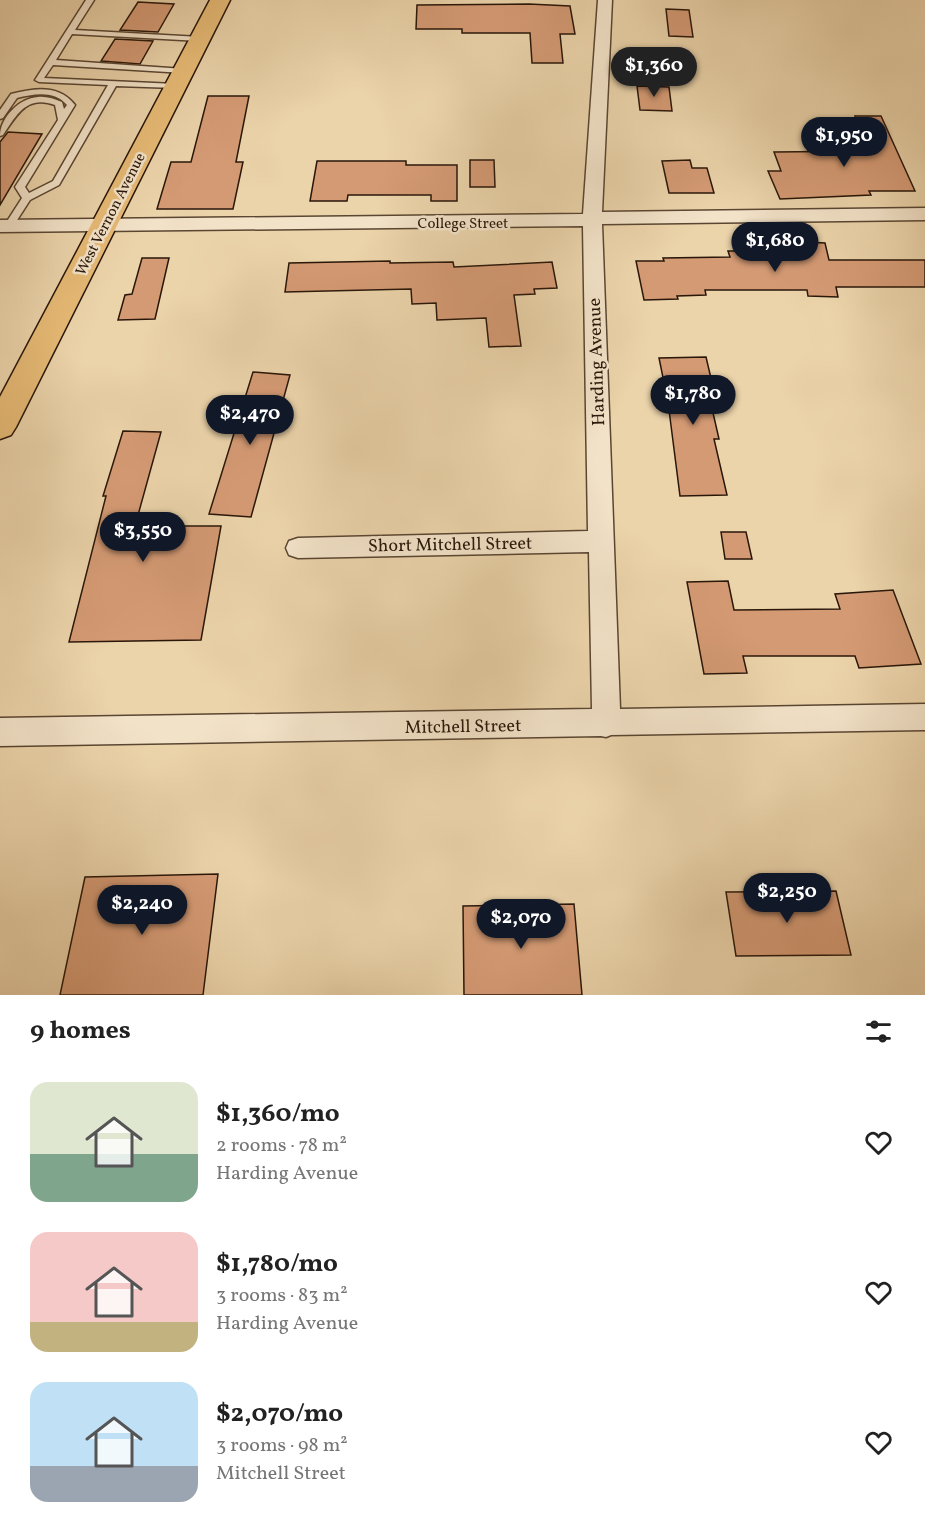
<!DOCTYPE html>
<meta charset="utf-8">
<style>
:root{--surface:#fff;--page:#f6f6f6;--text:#222;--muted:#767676;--accent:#111827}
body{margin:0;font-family:Vollkorn,serif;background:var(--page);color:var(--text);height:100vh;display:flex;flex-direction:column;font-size:22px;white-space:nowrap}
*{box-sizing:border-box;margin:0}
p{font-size:20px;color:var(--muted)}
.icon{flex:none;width:33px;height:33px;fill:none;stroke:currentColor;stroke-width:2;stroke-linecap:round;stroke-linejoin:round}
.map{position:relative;height:995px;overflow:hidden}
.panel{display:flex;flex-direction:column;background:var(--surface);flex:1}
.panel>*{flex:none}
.price{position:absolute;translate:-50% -51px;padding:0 14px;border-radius:21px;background:var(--accent);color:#fff;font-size:20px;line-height:39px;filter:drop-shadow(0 2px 3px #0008)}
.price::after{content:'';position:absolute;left:50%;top:36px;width:18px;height:14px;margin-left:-9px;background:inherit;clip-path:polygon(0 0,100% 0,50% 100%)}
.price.active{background:#222;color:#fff}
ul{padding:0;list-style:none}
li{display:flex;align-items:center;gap:18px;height:150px;padding:0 30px}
li span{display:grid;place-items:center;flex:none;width:168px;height:120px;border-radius:18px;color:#555}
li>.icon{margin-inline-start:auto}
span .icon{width:72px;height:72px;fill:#fffc;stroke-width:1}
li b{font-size:26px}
h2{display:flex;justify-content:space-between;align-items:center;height:72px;padding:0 30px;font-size:26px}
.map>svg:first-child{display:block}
.building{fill:#d49a74;stroke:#29170a;stroke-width:1.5}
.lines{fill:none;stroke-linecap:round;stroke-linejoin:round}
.service-casing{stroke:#5a4632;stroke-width:3}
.minor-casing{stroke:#5a4632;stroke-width:3}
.primary-casing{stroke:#29170a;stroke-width:3}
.service{fill:#f2e2c8;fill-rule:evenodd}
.minor{fill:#f2e2c8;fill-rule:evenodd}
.primary{fill:#e6ba75;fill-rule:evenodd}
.labels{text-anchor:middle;stroke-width:5;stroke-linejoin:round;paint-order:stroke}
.far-street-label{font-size:15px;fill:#29170a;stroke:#f2e2c8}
.street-label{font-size:18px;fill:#29170a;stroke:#f2e2c8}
</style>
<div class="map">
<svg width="925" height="995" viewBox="0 0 925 995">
<rect width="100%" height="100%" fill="#ebd3aa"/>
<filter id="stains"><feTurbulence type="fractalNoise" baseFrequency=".00333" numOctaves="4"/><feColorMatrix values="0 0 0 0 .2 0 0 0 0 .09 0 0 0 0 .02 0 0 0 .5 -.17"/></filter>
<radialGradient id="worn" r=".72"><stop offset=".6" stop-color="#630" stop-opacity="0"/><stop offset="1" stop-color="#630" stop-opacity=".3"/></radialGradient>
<path class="building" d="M138,2L174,4L158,32L120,30Z
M529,4L570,6L575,34H560L563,63H532L530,33H462V29H416L417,5Z
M666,9L689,10L693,37L669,36Z
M115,39L153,41L140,64L101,61Z
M637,86L669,87L672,111L640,110Z
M208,96H249L236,162H243L233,209H157L171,162H191Z
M855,116H881L915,191H869L871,195L780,199L768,171H781L774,152L870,151Z
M8,132L42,134L0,205V142Z
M470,160H494L495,187H470Z
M690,160L692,168H707L714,193H669L662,161Z
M317,161H406V165H457V201H431V195H348L347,201H310Z
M783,241L825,243L829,260H925V287H836L838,297L808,296L807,290H705L706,295L677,296L678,299L644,300L636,261H664L663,258L730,257L728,251H785Z
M142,258H169L155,319L118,320L125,295L132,294Z
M390,261V263L453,262L454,267L552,262L557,288L534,289L535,294L514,295L521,346L489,347L486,318L437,320L436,303L412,304L411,289L285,292L289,263Z
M706,357L714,391H708L719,439H714L727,495L680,496L668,402L659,358Z
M253,372L290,375L251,517L209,514Z
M123,431L161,432L135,526H221L201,640L69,642L106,496H103Z
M721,532H746L752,559H725Z
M728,581L734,610L840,609L835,594L893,590L921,664L859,668L855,656H743L747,673L704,674L687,582Z
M218,874L203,995H60L85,877Z
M836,891L851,955L736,956L726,892Z
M574,904L582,995H464L463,906Z"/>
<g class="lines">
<defs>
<path id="service" d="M86,0H94L75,30L200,37L204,39L200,41L72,34L56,60L184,69L188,71L184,73L53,65L44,78L176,84L180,86L176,88L116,86L59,185L30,200L12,228H6L4,226L22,198L15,187L58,120L55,105C27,95 17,114 3,135L0,136C0,118 19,98 38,97C46,96 54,99 62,102L64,109L67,105C54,90 34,94 17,98L3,118L0,119V110L11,94C34,88 59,84 75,105L25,187L29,193L53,181L108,85L39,82L35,80Z"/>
<path id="minor" d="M598,0H612L602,212L925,208V220L602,224L620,709L925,704V730L611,735L606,737L601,736L0,746V718L592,709L589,552L298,558L289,555L286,548L289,541L298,538L588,531L583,226L0,232V220L583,214Z"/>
<path id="primary" d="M210,0H230L16,427L11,435L0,439V397Z"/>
</defs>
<use href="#service" class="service-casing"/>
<use href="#minor" class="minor-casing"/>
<use href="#primary" class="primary-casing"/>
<use href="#service" class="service"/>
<use href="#minor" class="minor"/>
<use href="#primary" class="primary"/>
</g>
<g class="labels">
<g class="far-street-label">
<text transform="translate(110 214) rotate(-63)" y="5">West Vernon Avenue</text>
<text x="463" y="228">College Street</text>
</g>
<g class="street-label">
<text transform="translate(596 362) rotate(-92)" y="6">Harding Avenue</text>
<text transform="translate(450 544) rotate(-1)" y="6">Short Mitchell Street</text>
<text transform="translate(463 726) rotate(-1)" y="6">Mitchell Street</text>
</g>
</g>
<rect width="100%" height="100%" filter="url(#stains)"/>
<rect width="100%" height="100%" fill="url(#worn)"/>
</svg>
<b class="price active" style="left:654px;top:98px">$1,360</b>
<b class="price" style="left:844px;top:168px">$1,950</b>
<b class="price" style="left:775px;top:273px">$1,680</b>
<b class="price" style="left:693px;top:426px">$1,780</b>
<b class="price" style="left:250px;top:446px">$2,470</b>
<b class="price" style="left:143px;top:563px">$3,550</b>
<b class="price" style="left:787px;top:924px">$2,250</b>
<b class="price" style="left:142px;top:936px">$2,240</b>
<b class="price" style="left:521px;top:950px">$2,070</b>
</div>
<section class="panel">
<h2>9 homes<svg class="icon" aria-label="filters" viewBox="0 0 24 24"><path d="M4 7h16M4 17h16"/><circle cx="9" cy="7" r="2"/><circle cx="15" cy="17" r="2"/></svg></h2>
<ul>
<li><span style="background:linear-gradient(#dfe7d0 60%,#7fa58c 0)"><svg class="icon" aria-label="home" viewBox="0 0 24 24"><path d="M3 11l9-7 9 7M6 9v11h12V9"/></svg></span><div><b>$1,360/mo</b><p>2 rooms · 78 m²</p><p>Harding Avenue</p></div><svg class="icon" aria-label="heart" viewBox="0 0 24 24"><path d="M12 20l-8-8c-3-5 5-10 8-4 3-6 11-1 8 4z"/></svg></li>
<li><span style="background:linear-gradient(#f6c9c9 75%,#c2b280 0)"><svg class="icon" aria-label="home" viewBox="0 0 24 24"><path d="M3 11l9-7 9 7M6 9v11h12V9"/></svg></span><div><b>$1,780/mo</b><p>3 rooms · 83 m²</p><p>Harding Avenue</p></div><svg class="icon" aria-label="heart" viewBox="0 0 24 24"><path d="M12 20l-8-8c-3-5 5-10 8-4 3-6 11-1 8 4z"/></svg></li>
<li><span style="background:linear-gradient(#bfe0f5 70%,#9aa5b1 0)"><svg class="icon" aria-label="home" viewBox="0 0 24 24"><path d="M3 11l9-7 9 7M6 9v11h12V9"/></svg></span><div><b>$2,070/mo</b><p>3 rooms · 98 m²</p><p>Mitchell Street</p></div><svg class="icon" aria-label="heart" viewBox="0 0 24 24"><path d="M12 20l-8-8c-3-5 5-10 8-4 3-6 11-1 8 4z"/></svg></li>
</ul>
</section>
